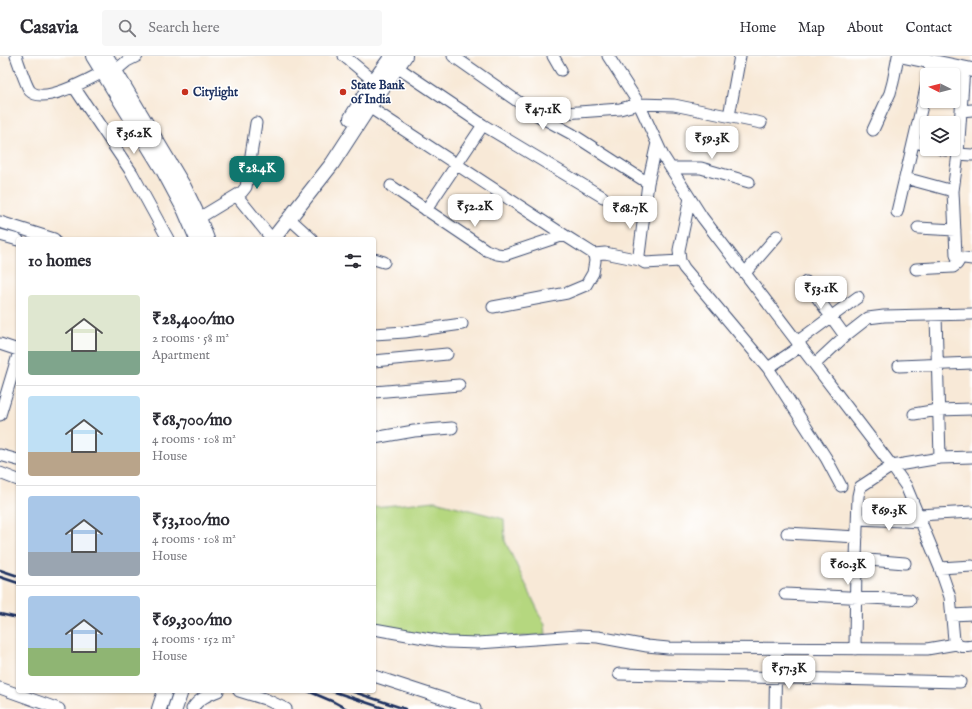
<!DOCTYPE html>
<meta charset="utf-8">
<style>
:root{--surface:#fff;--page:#f7f7f7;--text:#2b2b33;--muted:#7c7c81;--line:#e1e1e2;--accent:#0f766e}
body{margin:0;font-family:"IM FELL English",serif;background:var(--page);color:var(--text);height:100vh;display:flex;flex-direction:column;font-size:15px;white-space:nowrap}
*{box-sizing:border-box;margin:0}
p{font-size:13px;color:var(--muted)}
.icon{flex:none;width:22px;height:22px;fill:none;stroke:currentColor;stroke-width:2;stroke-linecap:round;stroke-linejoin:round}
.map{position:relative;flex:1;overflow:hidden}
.side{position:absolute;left:16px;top:181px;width:360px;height:456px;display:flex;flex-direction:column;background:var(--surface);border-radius:4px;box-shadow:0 1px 3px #0004}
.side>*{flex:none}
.needle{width:26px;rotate:276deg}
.buttons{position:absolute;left:920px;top:12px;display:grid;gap:8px}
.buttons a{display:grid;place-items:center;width:40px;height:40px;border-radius:4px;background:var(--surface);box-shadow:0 1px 3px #0004;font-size:20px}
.price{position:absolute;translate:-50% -34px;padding:0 9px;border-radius:8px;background:#fff;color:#222;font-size:13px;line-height:26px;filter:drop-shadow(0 1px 2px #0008)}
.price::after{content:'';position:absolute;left:50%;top:24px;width:12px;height:9px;margin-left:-6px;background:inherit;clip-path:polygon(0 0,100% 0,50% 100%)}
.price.on{background:var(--accent);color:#fff}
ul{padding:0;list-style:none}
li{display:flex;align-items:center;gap:12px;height:100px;padding:0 12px}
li+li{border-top:1px solid var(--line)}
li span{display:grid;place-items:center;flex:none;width:112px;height:80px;border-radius:4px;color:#555}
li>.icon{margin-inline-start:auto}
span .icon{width:48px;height:48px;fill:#fffc;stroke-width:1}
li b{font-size:17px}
h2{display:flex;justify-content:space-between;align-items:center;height:48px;padding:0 12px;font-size:17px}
header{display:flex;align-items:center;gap:24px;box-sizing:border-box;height:56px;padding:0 20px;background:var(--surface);border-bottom:1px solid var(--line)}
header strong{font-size:19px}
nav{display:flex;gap:22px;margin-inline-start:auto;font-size:14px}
.search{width:280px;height:36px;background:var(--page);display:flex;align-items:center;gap:10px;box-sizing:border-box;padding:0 14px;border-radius:4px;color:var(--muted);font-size:15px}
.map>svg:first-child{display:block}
.green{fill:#b5d77f;stroke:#68836e}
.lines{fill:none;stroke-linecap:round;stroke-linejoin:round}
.minor-casing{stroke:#3c4b70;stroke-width:13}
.major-casing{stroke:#3c4b70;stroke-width:16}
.minor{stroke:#fff;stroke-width:11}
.major{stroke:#fff;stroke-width:14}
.rail{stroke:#1b2f5e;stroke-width:2.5}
.poi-dot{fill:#c8321e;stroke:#fff;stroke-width:1.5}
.labels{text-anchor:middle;stroke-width:3;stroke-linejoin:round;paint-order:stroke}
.poi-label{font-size:12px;font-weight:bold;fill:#1b2f5e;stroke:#fff;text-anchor:start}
</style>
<header>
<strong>Casavia</strong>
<div class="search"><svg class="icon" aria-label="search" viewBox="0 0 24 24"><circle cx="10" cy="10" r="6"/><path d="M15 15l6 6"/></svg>Search here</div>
<nav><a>Home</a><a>Map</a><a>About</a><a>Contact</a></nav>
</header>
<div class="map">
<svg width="972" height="653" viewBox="0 0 972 653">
<rect width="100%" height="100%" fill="#fff"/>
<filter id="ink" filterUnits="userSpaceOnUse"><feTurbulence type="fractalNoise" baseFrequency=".025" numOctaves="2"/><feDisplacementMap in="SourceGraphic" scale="8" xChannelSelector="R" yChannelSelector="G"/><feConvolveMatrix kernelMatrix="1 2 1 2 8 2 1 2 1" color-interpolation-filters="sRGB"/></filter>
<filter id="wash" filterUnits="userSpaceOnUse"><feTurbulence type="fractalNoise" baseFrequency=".012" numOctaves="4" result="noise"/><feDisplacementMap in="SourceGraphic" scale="16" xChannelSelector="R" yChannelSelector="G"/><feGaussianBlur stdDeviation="0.9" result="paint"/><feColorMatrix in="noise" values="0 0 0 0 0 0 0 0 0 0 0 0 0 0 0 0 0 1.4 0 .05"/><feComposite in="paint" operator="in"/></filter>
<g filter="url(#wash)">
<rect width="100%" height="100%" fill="#f8e9d7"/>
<path class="green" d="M435,445L504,463L505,485L545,569L546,579L457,585L374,574V451Z"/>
</g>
<g filter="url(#ink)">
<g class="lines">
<defs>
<path id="minor" d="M16,0C19,8 26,30 30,35C44,49 89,23 103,16
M344,0L374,25
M453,0L537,59L572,78L648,127
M553,0L561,14
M608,0L639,48L663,100L702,161L892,410L906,430L940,512L950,541L954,584C958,592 964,591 972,590
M397,11L483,69L603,141
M964,12L958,98L972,99
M115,15L127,5L137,0
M929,19L932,5
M74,31L132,117L168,183
M369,51L564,179L594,198L595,205L593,217L586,229L567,237L493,251
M961,55L972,54
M537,59L620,53L638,48L674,49L761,67
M729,60L740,0
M873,74L890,37L893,26L898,0
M914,86L927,89
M657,87L648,127L639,199L640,204L645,207L680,205
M941,93L947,94
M958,98L953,135L956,199L957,201L972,203
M671,112H701L749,126
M905,122L953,135
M391,130L486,194L497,198L504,199L564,179
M237,140L267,177
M690,142L679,194L680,205L684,212L768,312L826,402L841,430
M426,154L483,69
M897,156L927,28
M199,162L242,136L246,131L256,67
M290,163L312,183
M0,166L54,183
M918,172L955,174
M0,179L18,184
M594,198L605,197L640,204
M374,203L384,206
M916,213L953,211L957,208L960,203
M745,217L777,180
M806,226L845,280
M936,259L940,402
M374,278L405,276L462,268
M797,286L858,241
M0,288L18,294
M374,305L447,298
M815,308L845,280L868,262L884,260L972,258
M899,310L972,307
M768,312L801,290
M374,336L459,329
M914,358L938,354L972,353
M0,359L18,299
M374,382L414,375L452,372
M0,399L18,404
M0,417L18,424
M919,459L972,456
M858,463L922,466
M787,477L857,481
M856,503L905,507
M940,512L972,510
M785,538L910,544
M952,559L972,558
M374,573L447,586L478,587L578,580L598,581L647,590L668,592L927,593L956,588
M855,593L856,503L858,440L860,431L892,410L940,402L972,401
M619,618L960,626
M374,620L475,653
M0,632L59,653
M239,635L265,643L286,653
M192,653C198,643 208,639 218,635
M775,653L776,592"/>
<path id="major" d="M93,0L163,114L185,155L197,183
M106,0L184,131L199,162L207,183
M904,0L972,14
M351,62L374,25L392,0
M273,183L332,108L369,51L405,0
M159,653L165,635
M175,653L181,635"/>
</defs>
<use href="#minor" class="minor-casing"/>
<use href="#major" class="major-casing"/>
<use href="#minor" class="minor"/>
<use href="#major" class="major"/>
<path class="rail" d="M0,514L18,520
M0,521L18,527
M0,558L18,562
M308,635L334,646L347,653
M332,635L386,653
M351,635L405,653"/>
</g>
</g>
<g class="poi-dot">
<circle cx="185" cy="36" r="4"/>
<circle cx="343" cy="36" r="4"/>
</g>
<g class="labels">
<g class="poi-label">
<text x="351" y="33">State Bank<tspan x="351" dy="14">of India</tspan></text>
<text x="193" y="40">Citylight</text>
</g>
</g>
</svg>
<div class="buttons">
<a><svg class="needle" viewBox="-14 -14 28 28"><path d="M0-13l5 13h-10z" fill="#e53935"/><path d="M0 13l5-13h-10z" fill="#7c7c81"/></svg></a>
<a><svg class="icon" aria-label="layers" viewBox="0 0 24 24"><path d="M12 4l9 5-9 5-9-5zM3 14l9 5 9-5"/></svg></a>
</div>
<b class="price" style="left:543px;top:75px">₹47.1K</b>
<b class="price" style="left:134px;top:99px">₹36.2K</b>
<b class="price" style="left:712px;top:104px">₹59.3K</b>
<b class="price on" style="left:257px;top:134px">₹28.4K</b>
<b class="price" style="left:475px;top:172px">₹52.2K</b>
<b class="price" style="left:630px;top:174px">₹68.7K</b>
<b class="price" style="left:821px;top:254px">₹53.1K</b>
<b class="price" style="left:889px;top:476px">₹69.3K</b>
<b class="price" style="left:848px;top:530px">₹60.3K</b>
<b class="price" style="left:789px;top:634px">₹57.3K</b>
<section class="side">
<h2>10 homes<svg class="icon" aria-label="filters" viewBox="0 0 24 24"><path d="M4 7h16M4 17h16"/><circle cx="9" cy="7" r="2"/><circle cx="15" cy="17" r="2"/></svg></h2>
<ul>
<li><span style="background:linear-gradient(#dfe7d0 70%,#7fa58c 0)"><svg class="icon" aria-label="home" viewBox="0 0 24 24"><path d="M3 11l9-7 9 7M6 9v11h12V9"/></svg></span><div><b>₹28,400/mo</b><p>2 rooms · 58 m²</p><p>Apartment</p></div></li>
<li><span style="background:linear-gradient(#bfe0f5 70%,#b9a48a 0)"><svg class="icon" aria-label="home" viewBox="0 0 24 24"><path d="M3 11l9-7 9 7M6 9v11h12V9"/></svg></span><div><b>₹68,700/mo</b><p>4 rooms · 108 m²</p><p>House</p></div></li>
<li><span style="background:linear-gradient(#a9c7e8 70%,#9aa5b1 0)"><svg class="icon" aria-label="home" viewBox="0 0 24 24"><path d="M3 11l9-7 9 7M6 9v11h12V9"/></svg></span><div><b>₹53,100/mo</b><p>4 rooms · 108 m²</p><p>House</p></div></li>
<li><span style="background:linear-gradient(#a9c7e8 65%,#8fb573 0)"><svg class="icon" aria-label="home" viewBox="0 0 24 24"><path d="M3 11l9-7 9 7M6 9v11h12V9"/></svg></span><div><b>₹69,300/mo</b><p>4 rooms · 152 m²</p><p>House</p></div></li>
</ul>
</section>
</div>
